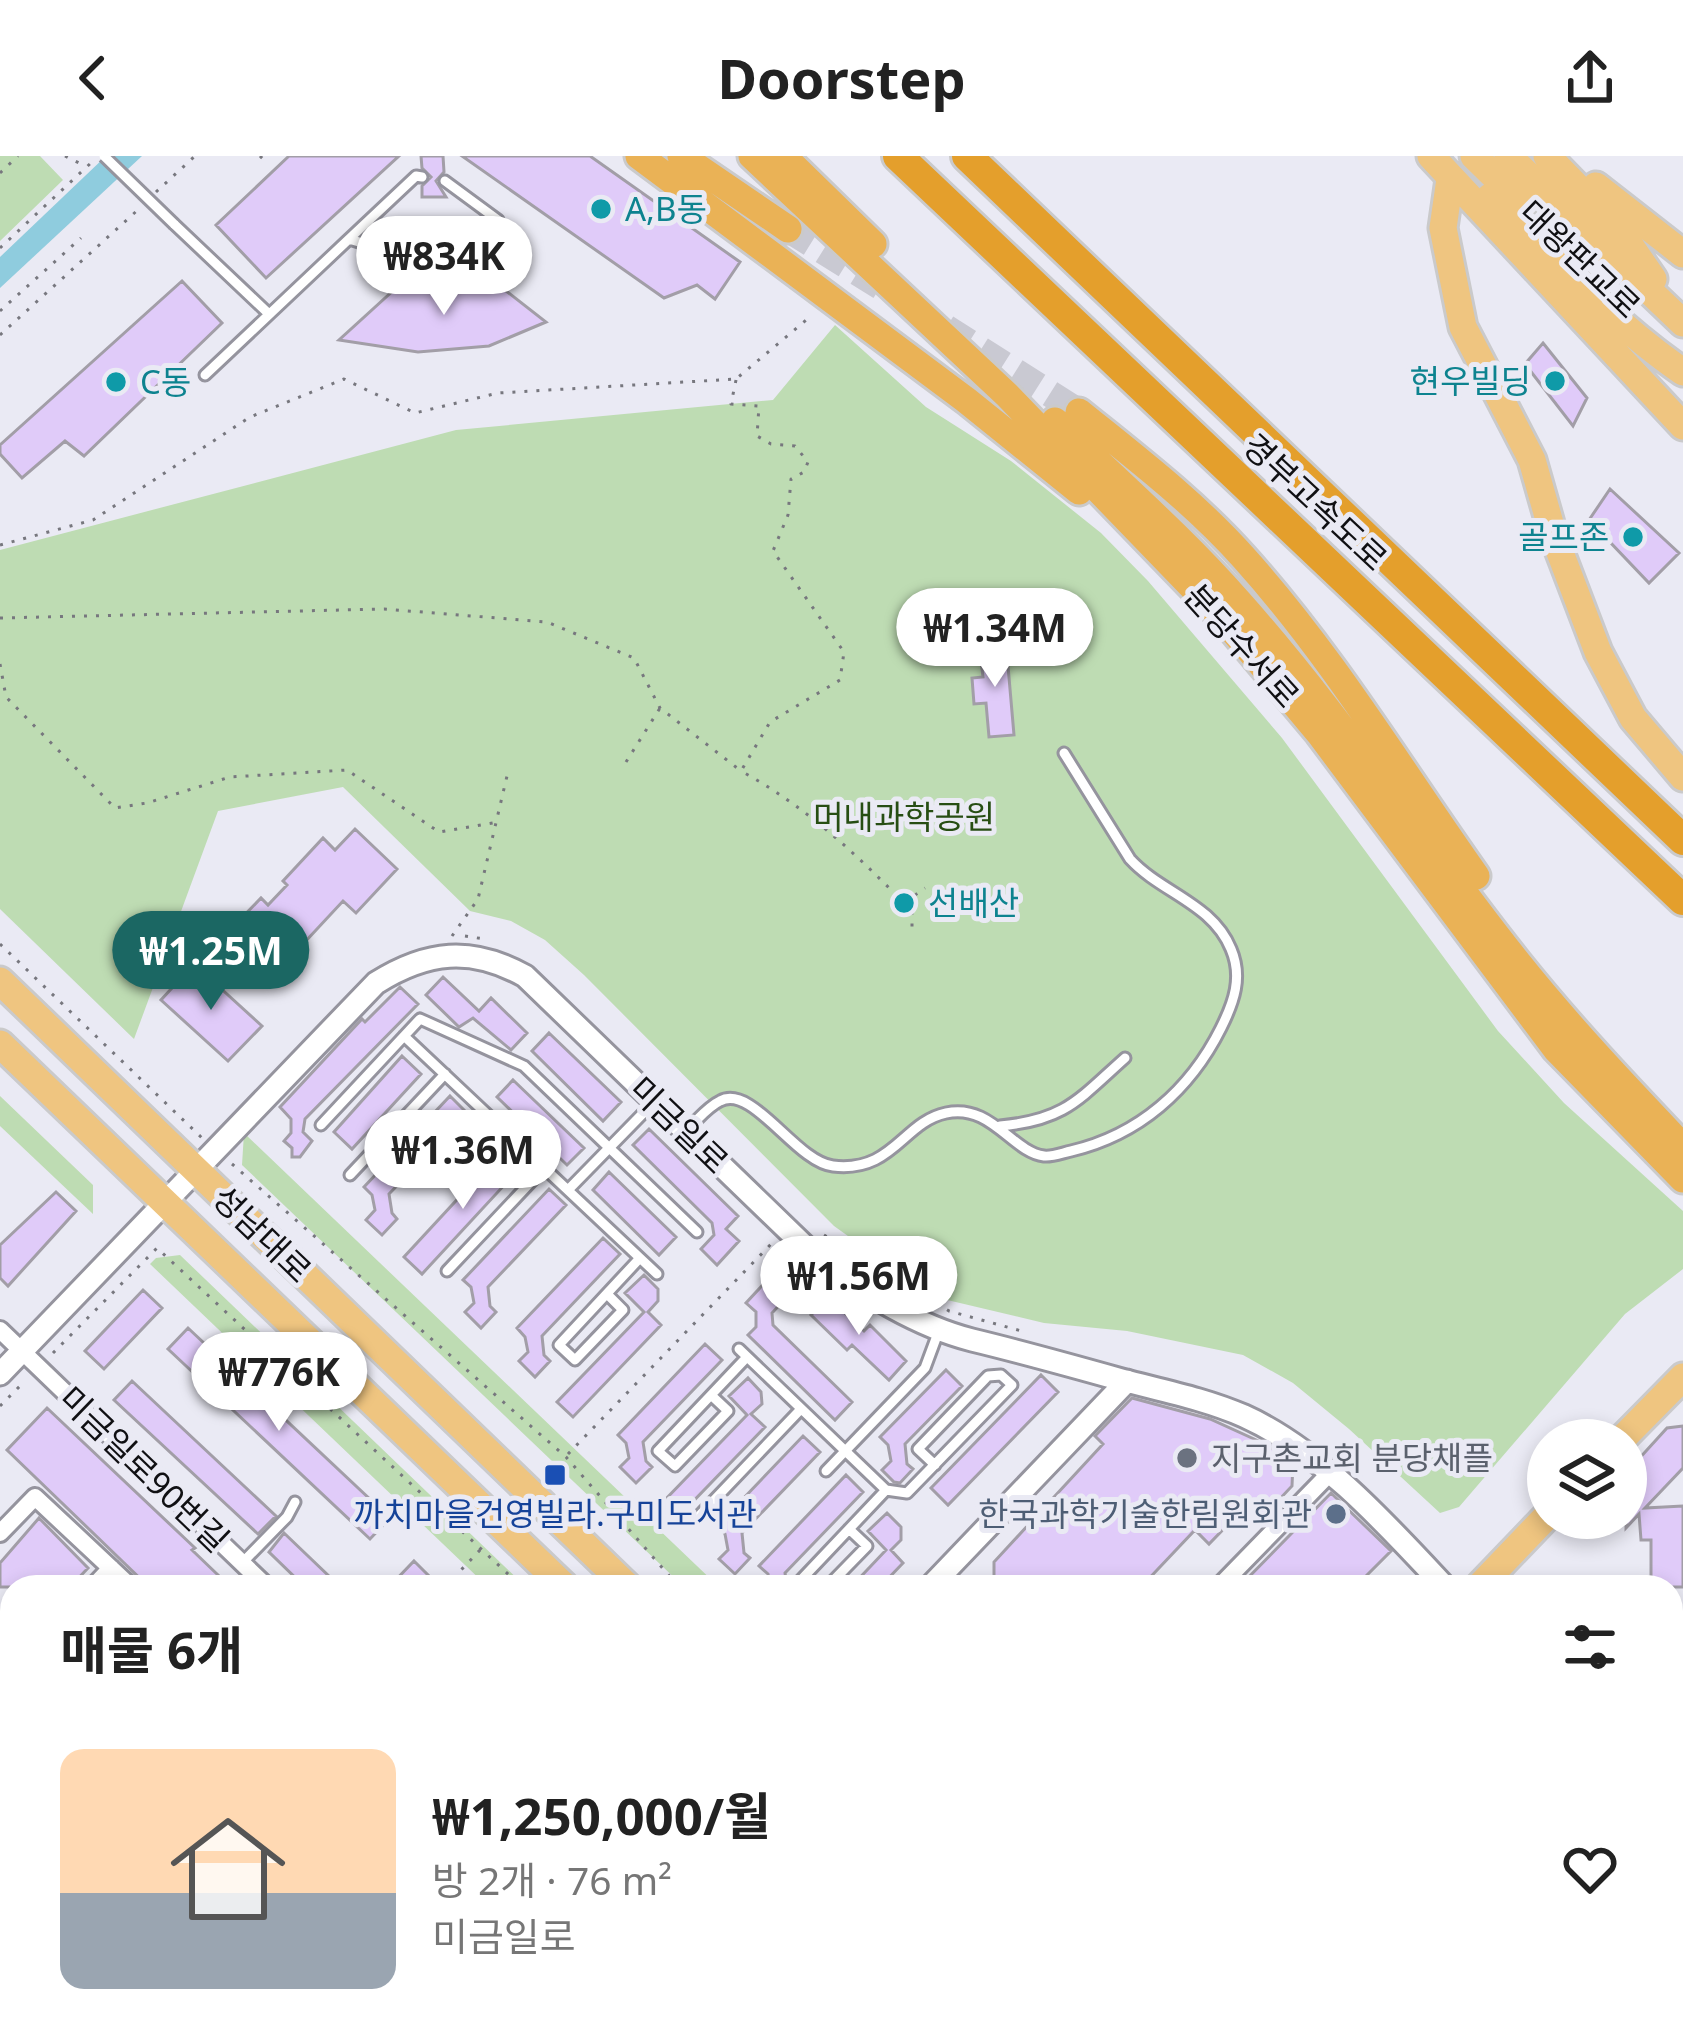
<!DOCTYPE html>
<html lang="ko">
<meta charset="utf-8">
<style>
:root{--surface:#fff;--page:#f2f2f2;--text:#222;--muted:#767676;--line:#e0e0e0;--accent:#1b6763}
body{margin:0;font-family:"Noto Sans","Noto Sans KR",sans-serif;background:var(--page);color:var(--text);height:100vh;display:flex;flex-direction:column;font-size:45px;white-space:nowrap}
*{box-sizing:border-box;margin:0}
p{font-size:39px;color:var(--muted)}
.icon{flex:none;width:66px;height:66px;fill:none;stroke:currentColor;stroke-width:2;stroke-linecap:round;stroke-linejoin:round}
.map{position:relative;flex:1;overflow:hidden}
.panel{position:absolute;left:0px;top:1419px;width:1683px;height:468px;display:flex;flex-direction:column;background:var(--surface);border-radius:36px 36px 0 0;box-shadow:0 6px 18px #0003}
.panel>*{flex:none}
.fabs{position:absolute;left:1527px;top:1263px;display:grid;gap:24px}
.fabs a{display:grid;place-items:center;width:120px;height:120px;border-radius:50%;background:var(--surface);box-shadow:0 6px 18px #0003;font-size:60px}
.price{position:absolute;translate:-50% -102px;padding:0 27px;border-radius:42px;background:#fff;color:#222;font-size:39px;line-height:78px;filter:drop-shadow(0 3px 6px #0008)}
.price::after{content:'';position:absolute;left:50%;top:72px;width:36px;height:27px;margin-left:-18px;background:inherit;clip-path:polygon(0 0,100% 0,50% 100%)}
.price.current{background:var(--accent);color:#fff}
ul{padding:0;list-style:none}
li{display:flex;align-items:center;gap:36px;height:300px;padding:0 60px}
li+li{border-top:3px solid var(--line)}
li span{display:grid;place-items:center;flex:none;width:336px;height:240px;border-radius:24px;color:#555}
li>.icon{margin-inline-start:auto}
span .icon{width:144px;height:144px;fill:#fffc;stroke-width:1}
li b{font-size:51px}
h2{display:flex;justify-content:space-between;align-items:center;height:144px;padding:0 60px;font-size:51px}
header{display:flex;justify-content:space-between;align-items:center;height:156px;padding:0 60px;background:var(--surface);font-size:54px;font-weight:700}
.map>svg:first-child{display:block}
.green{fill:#bedcb3}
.water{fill:#8fccde}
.building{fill:#e0cbf9;stroke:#a29ea7;stroke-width:3}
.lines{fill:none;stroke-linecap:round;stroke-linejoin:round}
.trunk-tunnel{stroke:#c9c9d2;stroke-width:27;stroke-dasharray:27 14;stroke-linecap:butt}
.service-casing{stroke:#95949e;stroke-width:15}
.pedestrian-casing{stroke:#95949e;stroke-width:18}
.minor-casing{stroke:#95949e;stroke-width:22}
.tertiary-casing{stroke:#95949e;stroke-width:27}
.primary-casing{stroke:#cacacb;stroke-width:33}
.trunk-casing{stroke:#cacacb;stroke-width:33}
.motorway-casing{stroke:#cacacb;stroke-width:36}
.path{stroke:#77777e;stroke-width:3;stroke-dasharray:3 9;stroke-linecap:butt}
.service{stroke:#fff;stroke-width:9}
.pedestrian{stroke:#fff;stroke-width:12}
.minor{stroke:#fff;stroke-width:16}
.tertiary{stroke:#fff;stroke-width:21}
.primary{stroke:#efc580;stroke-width:27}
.trunk{stroke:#eab256;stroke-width:27}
.motorway{stroke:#e49f2c;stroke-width:30}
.service-bridge-casing{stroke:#95949e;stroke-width:15;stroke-linecap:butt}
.service-bridge{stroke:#fff;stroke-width:9}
.culture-dot{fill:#0f9aa8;stroke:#eaeaf4;stroke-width:4.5}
.worship-dot{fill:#6b7280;stroke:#eaeaf4;stroke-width:4.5}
.transit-dot{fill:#1a4fb4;stroke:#eaeaf4;stroke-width:4.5}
.service-dot{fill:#5c6f8a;stroke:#eaeaf4;stroke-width:4.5}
.labels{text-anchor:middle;stroke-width:10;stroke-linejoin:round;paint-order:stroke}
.culture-label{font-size:33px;fill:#0d838f;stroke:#eaeaf4;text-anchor:start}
.street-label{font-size:33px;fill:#101013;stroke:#eaeaf4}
.park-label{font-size:33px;fill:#274e13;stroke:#eaeaf4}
.worship-label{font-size:33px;fill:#5b616d;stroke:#eaeaf4;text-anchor:start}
.transit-label{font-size:33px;fill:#164399;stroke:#eaeaf4}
.service-label{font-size:33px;fill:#4e5e75;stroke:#eaeaf4;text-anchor:end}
</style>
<header><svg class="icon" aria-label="back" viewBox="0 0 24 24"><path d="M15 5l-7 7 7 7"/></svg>Doorstep<svg class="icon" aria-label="share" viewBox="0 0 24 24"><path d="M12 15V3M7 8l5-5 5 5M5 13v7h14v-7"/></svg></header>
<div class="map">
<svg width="1683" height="1887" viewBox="0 0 1683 1887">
<rect width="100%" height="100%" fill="#eaeaf4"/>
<path class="green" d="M0,0H40L63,24L0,85Z
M835,169L926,251L1011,305L1101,377L1148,425L1282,582L1498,875L1564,947L1683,1055V1113L1625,1158L1459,1351L1440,1357L1349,1273L1293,1227L1243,1199L1127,1175L1044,1167L943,1143L890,1110L834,1070L584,819L545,784L511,765L470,755L343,631L218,655L134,883L0,753V394L456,274L773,244Z
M0,940L93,1029V1058L0,970Z
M244,977L719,1431H684L242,1009Z
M180,1099L526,1431H488L150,1108L156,1102Z
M1683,1755V1858L1671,1846V1764Z
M1234,1875H1337L1350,1887H1223Z"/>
<path class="water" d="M106,0H142L0,132V101Z"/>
<path class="building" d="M289,0H399L266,122L216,69Z
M421,0H443L444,16L436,25L446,41H422V30L431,21L422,12Z
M462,0H590L740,106L715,143L697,129L664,142Z
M492,124L546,166L489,190L418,196L339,184L395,133Z
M182,125L222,167L84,300L65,285L22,322L0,298V289Z
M1543,187L1587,242L1573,270L1525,208Z
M1610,333L1679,397L1649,427L1589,364Z
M1006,487L1014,579L989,581L986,547L974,548L972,522L983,521L979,489Z
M355,673L397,713L356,757L343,745L276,817L231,773L261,742L268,749L287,729L283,725L323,682L335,694Z
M194,808L262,870L228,905L161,844Z
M443,821L479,855L491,842L527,877L511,894L473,862L459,871L426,839Z
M400,831L418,848L305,963L303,976L312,985L300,1001H292V992L284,985L291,977V963L280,951L362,863L365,866Z
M549,877L621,946L603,965L532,895Z
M402,900L421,918L352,993L334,976Z
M513,924L584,992L567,1009L497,941Z
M450,940L467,957L389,1038L392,1057L397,1063L382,1079L366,1064L375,1054L372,1039L364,1031Z
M649,973L738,1060L726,1073L739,1085L717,1109L701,1093L714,1079L712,1067L633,989Z
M503,994L521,1011L422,1118L404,1101Z
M609,1016L676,1081L659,1099L593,1034Z
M549,1033L566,1049L488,1131L490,1150L496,1156L481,1172L465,1156L474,1147L471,1131L463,1124Z
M56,1036L76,1055L8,1130L0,1122V1089Z
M603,1082L620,1098L542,1180L544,1199L550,1205L535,1221L519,1205L528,1196L525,1181L517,1172Z
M781,1109L800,1127L772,1157L773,1169L852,1246L835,1264L748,1179L756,1171V1156L746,1147Z
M644,1119L658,1133V1145L648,1156L661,1169L573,1261L557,1246L644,1156L625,1137Z
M143,1134L162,1152L104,1213L85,1195Z
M828,1141L864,1175L870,1169L906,1205L889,1224L852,1189L847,1194L811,1159Z
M188,1172L390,1362L370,1383L168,1193Z
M705,1188L722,1204L643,1286L646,1305L652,1311L636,1327L620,1311L629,1302L626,1287L618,1279Z
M946,1214L962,1230L905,1288L907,1308L913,1313L900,1327L894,1326L882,1314L891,1305L888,1289L880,1281Z
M1041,1219L1058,1236L948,1349L931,1332Z
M748,1222L761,1236L762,1248L751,1258L765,1271L676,1363L661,1348L747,1259L729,1240Z
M132,1225L276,1360L258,1378L114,1244Z
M1132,1242L1210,1263L1265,1288L1293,1306L1292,1330L1259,1365L1245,1351L1209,1388L1195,1374L1141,1431H994V1406L1103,1288L1095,1280Z
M47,1252L195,1392L192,1394L218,1419L207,1431H149L7,1294Z
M1683,1270V1312L1645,1352L1683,1350V1431H1651V1384H1641L1639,1358L1626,1372V1317L1667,1272Z
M803,1280L820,1296L742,1377L744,1397L750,1402L735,1418L719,1403L728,1394L725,1378L717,1370Z
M846,1319L863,1336L785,1417L787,1431H770L768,1418L759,1410Z
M1331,1337L1391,1395L1355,1431H1239Z
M887,1357L901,1371V1384L891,1394L903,1407L880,1431H851L886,1394L868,1375Z
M39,1362L88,1412L70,1431H0V1407Z
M284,1377L333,1424L325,1431H305L269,1396Z
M414,1405L432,1423L424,1431H389Z"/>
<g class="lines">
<path class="trunk-tunnel" d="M788,73L883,132
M946,172L1079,256"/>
<defs>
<path id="service" d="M422,21L416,20L349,83C401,101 444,95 497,84L501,76L498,64L445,25
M174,68L269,158
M205,219L349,83
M404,880L657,1118
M321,969L420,863L524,910L697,1076
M1000,970C1065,964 1078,944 1125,902
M685,975C696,966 707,951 720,945C752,927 796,1006 833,1010C893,1017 903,966 946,957C991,947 1012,996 1044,1000C1052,1001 1062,997 1071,995C1139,979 1190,934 1221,872C1234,846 1243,821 1231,793C1212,747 1161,737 1130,703L1064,597
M350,1019L445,918
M568,1034L655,945
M447,1115L544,1012
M607,1138L623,1154L575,1204L559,1189L640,1102
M739,1193L886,1334L907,1337L1012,1229L1001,1219L988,1220L918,1293L935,1309
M711,1239L728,1255L675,1310L658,1295L747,1201
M826,1315L925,1212L938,1177
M696,1363L801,1253
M242,1407L287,1361L295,1346
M801,1431L798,1427L886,1334
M827,1431L867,1390L849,1373"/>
<path id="pedestrian" d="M373,1875L385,1887"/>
<path id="minor" d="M0,1174L267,1431
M0,1377L35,1341L131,1431
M93,1431L111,1412
M1219,1431L1328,1319
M0,1528L12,1515
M0,1686L12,1673
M0,1720L12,1732
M160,1875L172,1887
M729,1875L741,1887
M1382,1875L1394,1887
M238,1887L250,1875
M393,1887L404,1875"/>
<path id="tertiary" d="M0,1218L376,827C427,795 471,790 525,820L819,1104C865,1137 917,1170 972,1184C1022,1196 1072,1210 1122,1224C1164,1235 1205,1243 1244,1260C1320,1294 1389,1371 1445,1431
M930,1431L1127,1225
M1671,1644L1683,1654
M1671,1739L1683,1727
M0,1842L12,1854
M34,1875L47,1887
M493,1887L505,1875
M1530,1887L1542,1875"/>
<path id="primary" d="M1431,0L1683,270
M1474,0L1523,48
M1508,0L1683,167
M1547,0L1620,75L1653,123
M1450,23L1443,72L1463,171L1532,304L1553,378L1598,496L1633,562L1683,621
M1596,30L1683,98
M1490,41C1551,101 1612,167 1683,216
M0,825L628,1431
M0,888L565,1431
M1621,1284L1683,1221
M1479,1431L1548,1359
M1029,1875L1042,1887
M1093,1875L1106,1887"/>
<path id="trunk" d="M639,0L966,244L1079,335
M681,0L788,73
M752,0L1007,239L1225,465L1319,577L1556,893L1683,1023
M783,0L873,88
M1079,256C1136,302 1195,347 1244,402C1332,500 1400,613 1476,720
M1055,265C1117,325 1181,380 1238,445C1340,559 1423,688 1518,807C1570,872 1626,931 1683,991"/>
<path id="motorway" d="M898,0L1683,744
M967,0L1683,684"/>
</defs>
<use href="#service" class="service-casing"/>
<use href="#pedestrian" class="pedestrian-casing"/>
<use href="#minor" class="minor-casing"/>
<use href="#tertiary" class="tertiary-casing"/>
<use href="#primary" class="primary-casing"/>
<use href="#trunk" class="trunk-casing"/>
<use href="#motorway" class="motorway-casing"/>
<path class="path" d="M65,0L85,10
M260,0L268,8
M0,17L18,0
M156,36L195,0
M0,92L93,5
M0,155L81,82
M0,179L141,51
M736,224L731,248L759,250L757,280L771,288L795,290L808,306L804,316L791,323L788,359L773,395L844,496L840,524L770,566L741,615C805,650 854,696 904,747L912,758V779
M0,389L93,364L250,261L344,223L415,257L498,237L736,223L811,160
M0,462L384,453L547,466L634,502L660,552L741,615
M0,508L6,541L115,652L147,647L230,621L347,614L439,676L498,666
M626,606L660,552
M905,746L925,732
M452,780L478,743L507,620
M465,780L484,783
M0,788L202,982
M232,1008L566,1301L679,1431
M824,1079L949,1155L1025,1176
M53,1197L157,1092L522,1431
M0,1250L25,1225
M568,1298L774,1085
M445,1431L480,1394
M1400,1431L1411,1420
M1671,1680L1683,1691
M1671,1779L1683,1767
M1671,1813L1683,1801
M1671,1842L1683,1856
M1341,1875L1353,1887
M1614,1875L1627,1886L1638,1875
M83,1887L94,1875
M522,1887L533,1875
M664,1887L676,1875
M951,1887L963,1875"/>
<use href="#service" class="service"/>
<use href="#pedestrian" class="pedestrian"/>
<use href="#minor" class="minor"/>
<use href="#tertiary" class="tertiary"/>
<use href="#primary" class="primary"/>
<use href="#trunk" class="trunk"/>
<use href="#motorway" class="motorway"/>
<defs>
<path id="service-bridge" d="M104,0L174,68"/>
</defs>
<use href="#service-bridge" class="service-bridge-casing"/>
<use href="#service-bridge" class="service-bridge"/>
</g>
<g class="culture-dot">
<circle cx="601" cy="53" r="12"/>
<circle cx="1555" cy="225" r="12"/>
<circle cx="116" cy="226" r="12"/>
<circle cx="1633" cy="381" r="12"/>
<circle cx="904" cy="747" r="12"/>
</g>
<circle class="worship-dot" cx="1187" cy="1302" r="12"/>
<rect class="transit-dot" x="543" y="1307" width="24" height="24" rx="6"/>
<circle class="service-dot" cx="1336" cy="1358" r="12"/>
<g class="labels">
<g class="culture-label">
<text x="625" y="65">A,B동</text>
<text x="1531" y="237" text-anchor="end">현우빌딩</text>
<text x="140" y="238">C동</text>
<text x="1609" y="393" text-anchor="end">골프존</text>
<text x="928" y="759">선배산</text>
</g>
<g class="street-label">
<text transform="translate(1580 103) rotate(44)" y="12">대왕판교로</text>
<text transform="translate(1315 346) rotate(43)" y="12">경부고속도로</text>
<text transform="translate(1242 490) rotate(48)" y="12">분당수서로</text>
<text transform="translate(679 969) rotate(44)" y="12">미금일로</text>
<text transform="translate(262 1078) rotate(44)" y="12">성남대로</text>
<text transform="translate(144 1313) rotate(44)" y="12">미금일로90번길</text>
</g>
<g class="park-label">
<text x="904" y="673">머내과학공원</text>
</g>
<g class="worship-label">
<text x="1211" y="1314">지구촌교회 분당채플</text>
</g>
<g class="transit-label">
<text x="555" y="1370">까치마을건영빌라.구미도서관</text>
</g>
<g class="service-label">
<text x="1312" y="1370">한국과학기술한림원회관</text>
</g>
</g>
</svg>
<div class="fabs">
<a><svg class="icon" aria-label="layers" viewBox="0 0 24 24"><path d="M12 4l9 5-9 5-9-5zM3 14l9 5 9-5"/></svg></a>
</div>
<b class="price" style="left:444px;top:162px">₩834K</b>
<b class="price" style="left:995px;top:534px">₩1.34M</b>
<b class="price current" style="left:211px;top:857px">₩1.25M</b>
<b class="price" style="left:463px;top:1056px">₩1.36M</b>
<b class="price" style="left:859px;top:1182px">₩1.56M</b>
<b class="price" style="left:279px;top:1278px">₩776K</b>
<section class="panel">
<h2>매물 6개<svg class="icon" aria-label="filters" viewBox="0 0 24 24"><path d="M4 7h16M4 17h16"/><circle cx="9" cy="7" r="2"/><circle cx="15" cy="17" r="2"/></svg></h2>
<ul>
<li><span style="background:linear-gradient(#ffd9b3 60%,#9aa5b1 0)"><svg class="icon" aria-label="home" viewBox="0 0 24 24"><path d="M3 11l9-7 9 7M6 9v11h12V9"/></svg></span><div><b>₩1,250,000/월</b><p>방 2개 · 76 m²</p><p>미금일로</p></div><svg class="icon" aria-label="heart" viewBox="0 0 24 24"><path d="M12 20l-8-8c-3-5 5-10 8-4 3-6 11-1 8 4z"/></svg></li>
</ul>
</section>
</div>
